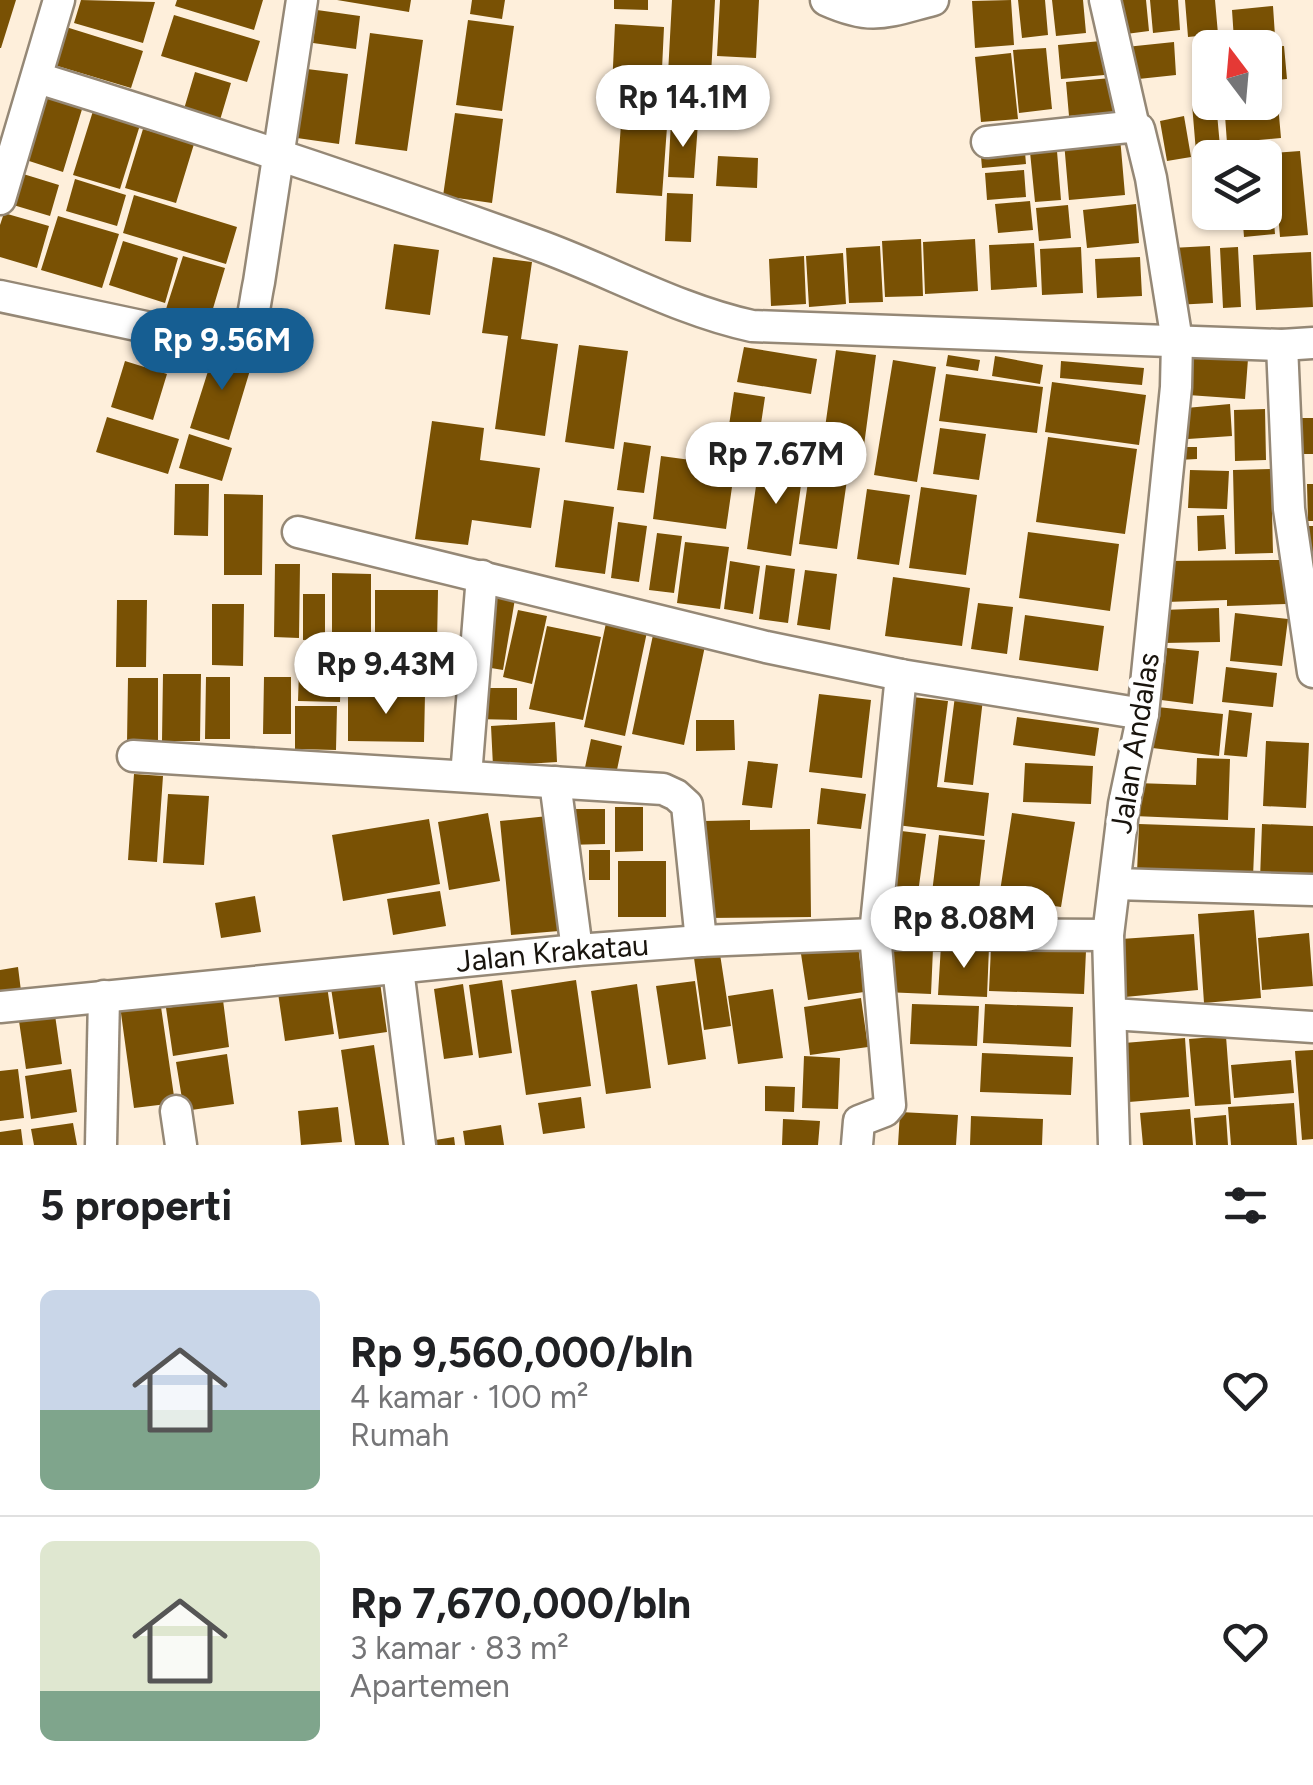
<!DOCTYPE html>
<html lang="id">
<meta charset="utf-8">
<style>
:root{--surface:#fff;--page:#f2f2f2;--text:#202124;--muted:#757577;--line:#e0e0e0;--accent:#165e92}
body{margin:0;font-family:Figtree,sans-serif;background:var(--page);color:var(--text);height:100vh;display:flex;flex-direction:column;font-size:38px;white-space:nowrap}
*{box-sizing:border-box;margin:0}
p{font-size:32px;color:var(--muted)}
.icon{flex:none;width:55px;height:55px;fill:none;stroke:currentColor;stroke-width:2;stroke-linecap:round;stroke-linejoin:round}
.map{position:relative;height:1145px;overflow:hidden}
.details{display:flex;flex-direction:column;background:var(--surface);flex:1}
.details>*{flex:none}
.needle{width:65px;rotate:344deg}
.buttons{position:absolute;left:1192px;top:30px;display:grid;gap:20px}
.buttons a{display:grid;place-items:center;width:90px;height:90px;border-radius:15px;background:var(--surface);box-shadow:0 2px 8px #0004;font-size:50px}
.price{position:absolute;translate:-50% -85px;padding:0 22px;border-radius:35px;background:#fff;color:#222;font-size:32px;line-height:65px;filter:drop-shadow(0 2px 5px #0008)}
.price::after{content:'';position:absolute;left:50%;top:60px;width:30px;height:22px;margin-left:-15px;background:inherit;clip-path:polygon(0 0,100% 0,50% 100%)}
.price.selected{background:var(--accent);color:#fff}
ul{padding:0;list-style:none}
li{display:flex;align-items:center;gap:30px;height:250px;padding:0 40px}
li+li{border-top:2px solid var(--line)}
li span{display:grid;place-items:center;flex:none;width:280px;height:200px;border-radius:15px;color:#555}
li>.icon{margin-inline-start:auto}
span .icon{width:120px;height:120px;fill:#fffc;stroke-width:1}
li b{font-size:42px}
h2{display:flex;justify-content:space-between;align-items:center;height:120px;padding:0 40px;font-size:42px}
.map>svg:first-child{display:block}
.building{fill:#795104}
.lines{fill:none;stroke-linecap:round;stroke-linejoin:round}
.minor-casing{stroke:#958876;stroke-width:35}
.minor{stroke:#fff;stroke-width:30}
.labels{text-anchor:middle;stroke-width:10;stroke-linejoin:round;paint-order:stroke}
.street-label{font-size:30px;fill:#19140d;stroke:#fff}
</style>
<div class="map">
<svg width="1313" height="1145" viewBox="0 0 1313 1145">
<rect width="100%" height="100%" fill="#feefdb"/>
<path class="building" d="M0,0H16L1,48H0Z
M81,0L155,2L143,43L74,23Z
M177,0H263L254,30L175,6Z
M337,0H411L409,12Z
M472,0H505L502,19L470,14Z
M614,0H648V10L614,9Z
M672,0H715L709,113L666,111Z
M720,0H759L756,58L717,56Z
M1011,0L1014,45L975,48L972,1Z
M1018,0H1045L1048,35L1022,38Z
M1052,0H1083L1086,33L1056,36Z
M1122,0H1146L1149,31L1126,34Z
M1150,0H1178L1180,30L1153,33Z
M1185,0H1215L1218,34L1188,37Z
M1273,6L1275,36L1234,40L1232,10Z
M317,10L360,16L356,49L313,43Z
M174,15L260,41L247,82L161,56Z
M468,20L514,26L502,111L456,105Z
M615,24L664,27L660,111L611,109Z
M66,27L143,51L131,88L54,65Z
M370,33L423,40L407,151L355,144Z
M1112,40L1115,74L1061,79L1058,45Z
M1174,42L1176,75L1129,80L1126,47Z
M1284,46L1287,79L1265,81V47Z
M1046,48L1052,109L1019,113L1013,50Z
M1011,53L1018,119L981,122L975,57Z
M307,69L348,74L339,144L297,138Z
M195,72L231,83L220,120L184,109Z
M1111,78L1114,112L1069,116L1066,82Z
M1277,93L1281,138L1227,143L1224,102H1265V94Z
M46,95L83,106L63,172L26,160Z
M1216,102L1221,158H1210V163L1197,164L1192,104Z
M93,111L140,125L120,189L73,175Z
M455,113L503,119L492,203L443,196Z
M1184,116L1191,157L1167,161L1160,121Z
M671,122L698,123L694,178L668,177Z
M621,124L667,127L662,196L616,193Z
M143,129L194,144L176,203L125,188Z
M1120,137L1125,195L1069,200L1064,142Z
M1056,139L1061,200L1035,202L1029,142Z
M1024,140L1026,164L982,168L980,145Z
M1265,149H1268L1275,234L1244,237L1242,212H1265V158H1236V155L1265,152Z
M1300,151L1308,235L1280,237L1273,153Z
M718,156L758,158L757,188L716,186Z
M1024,170L1026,197L987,200L985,173Z
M20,173L59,185L50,216L10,204Z
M75,179L126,195L117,226L66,211Z
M667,193L693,194L691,242L665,241Z
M134,195L237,227L226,264L123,233Z
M1030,201L1033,230L998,233L995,204Z
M1136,204L1139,243L1087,248L1083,210Z
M1068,205L1071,238L1039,241L1036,208Z
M4,213L49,226L37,268L0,257V225Z
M58,216L119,234L102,288L41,270Z
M921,239L923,296L885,297L882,241Z
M975,239L978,291L925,294L923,242Z
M123,241L178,258L165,303L109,285Z
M1034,243L1037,287L991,290L989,245Z
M394,244L439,250L430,315L385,309Z
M880,246L883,302L849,303L846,248Z
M1210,246L1213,303L1174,305L1171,248Z
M1081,247L1083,293L1042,295L1040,249Z
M1238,247L1241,307L1223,308L1220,248Z
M1311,252L1313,307L1256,310L1253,255Z
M843,253L846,304L809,307L806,256Z
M183,256L225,268L209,322L166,309Z
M804,256L806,304L771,306L769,259Z
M493,257L532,262L521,339L558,344L545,436L495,429L508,336L482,333Z
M1140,257L1142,296L1097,298L1095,259Z
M579,345L628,351L614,449L565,442Z
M216,346L254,357L229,440L190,428Z
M744,347L817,359L811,394L737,382Z
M836,350L876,355L861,468L820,463Z
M1191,354L1248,359L1245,399L1188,395Z
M948,355L980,360L978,371L946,366Z
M995,356L1043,365L1040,384L992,376Z
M893,360L936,367L917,482L874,475Z
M125,361L167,374L153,420L111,407Z
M1061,361L1144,368L1142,385L1060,378Z
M946,374L1043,387L1037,433L939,421Z
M1052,382L1146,395L1139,445L1045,432Z
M734,392L765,397L756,457L725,452Z
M1230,404L1232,436L1188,439L1186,408Z
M1265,409L1266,460L1235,461L1234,410Z
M107,417L179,439L168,474L96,452Z
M1297,418H1313V454H1298Z
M432,421L484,428L480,460L540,468L531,528L472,520L468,545L415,539Z
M940,428L986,434L979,480L933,474Z
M189,434L232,448L222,481L179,468Z
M1048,437L1137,449L1125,534L1036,522Z
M624,442L651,446L644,493L617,490Z
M1178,447H1197V459L1178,460Z
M661,456L735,466L726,529L653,519Z
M760,458L804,464L791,556L747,549Z
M1271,469L1273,553L1235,554L1233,470Z
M1190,470L1229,471L1227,509L1188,508Z
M809,475L847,480L837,549L799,544Z
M175,484H209L208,536L174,535Z
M1307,484H1313V521H1308Z
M921,487L977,495L966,575L909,568Z
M867,489L910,495L899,565L857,559Z
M224,494L263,495L262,575H224Z
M564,500L614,507L605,574L555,567Z
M1224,515L1226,549L1198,551L1197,516Z
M618,522L647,526L639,582L611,578Z
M1308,526H1313V555H1309Z
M1028,532L1119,544L1110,611L1019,598Z
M657,533L682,536L674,593L649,590Z
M685,542L729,547L720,609L677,603Z
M1284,560L1286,604L1227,606V600L1166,602L1165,561Z
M730,561L760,566L753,614L724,609Z
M275,564H300L299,638L274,637Z
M766,565L795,569L788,623L759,619Z
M805,570L837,574L830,630L797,625Z
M332,573L371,574V641L332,642Z
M893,577L970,588L962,646L885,636Z
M493,589L516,593L503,670L479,666Z
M375,590H438L437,645H375Z
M303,594H325V639L303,640Z
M117,600H147L146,667H116Z
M978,603L1013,607L1007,654L971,649Z
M212,604H244L243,666L212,665Z
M1219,608L1220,642L1163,643L1162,610Z
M518,610L547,616L532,684L503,677Z
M1235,613L1288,619L1282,666L1230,661Z
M1025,615L1104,626L1098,671L1019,660Z
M606,623L647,632L625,736L584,727Z
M547,626L601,637L583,720L529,709Z
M653,635L705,646L684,745L632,734Z
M1167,648L1199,651L1193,704L1161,700Z
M348,652L423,653L422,687L348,686Z
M1226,667L1277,673L1273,707L1222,702Z
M299,671H341L340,702L298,701Z
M163,674H201L200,741H162Z
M206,677H230V739H205Z
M264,677H291V734H263Z
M128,678H158V743H127Z
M474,688H517V720L474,719Z
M348,693L425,694L424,742L348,741Z
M819,694L871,700L862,778L809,772Z
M955,696L983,699L973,785L944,782Z
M913,697L948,701L937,787L989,793L984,836L897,825Z
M295,706H337L336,750L295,749Z
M1148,706L1223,714L1219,756L1144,747Z
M1229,710L1252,713L1247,757L1224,755Z
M1017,717L1099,728L1095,756L1013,745Z
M696,720H734L735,750L696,751Z
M555,722L557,762L493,766L491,726Z
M591,739L622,746L614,784L583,777Z
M1266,741L1309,743L1306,808L1263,806Z
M1197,758L1230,759L1228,820L1134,816L1136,783L1196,785Z
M748,761L778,764L772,808L742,805Z
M1025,763L1093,766L1091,804L1023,802Z
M134,774L163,776L157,862L128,860Z
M821,788L866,794L861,829L817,824Z
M168,794L209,796L204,865L163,863Z
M615,807H643V851L615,852Z
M565,809H605V844L565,845Z
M488,813L500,881L449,890L438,822Z
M1012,813L1075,822L1061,907L999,898Z
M548,816L559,931L511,935L500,821Z
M429,819L440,884L343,901L332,835Z
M750,820V830L810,829L811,917L705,918L704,821Z
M1139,824L1255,828L1253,877L1137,873Z
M1262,824L1313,826V881L1260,879Z
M893,830L926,834L916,908L883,904Z
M939,835L985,840L977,907L931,901Z
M589,850H610V880H589Z
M618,861H666V917H618Z
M440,891L446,926L393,935L387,899Z
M255,896L261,932L221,938L215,903Z
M1254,910L1261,998L1204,1003L1198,914Z
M1309,933L1313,986L1262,990L1258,938Z
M1194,934L1198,990L1125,997L1121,939Z
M941,945L989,947L987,997L938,995Z
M858,946L864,992L808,1000L801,954Z
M886,947L933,949L931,994L884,992Z
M991,947L1086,951L1084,994L989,991Z
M720,954L731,1026L704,1030L694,958Z
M18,967L21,991L0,994V970Z
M379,975L387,1032L339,1039L330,982Z
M502,980L512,1053L479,1058L469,985Z
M576,980L591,1086L526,1095L511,990Z
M695,981L706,1059L668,1065L656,986Z
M463,984L473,1055L444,1059L434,989Z
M637,984L651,1088L606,1094L591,991Z
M327,986L334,1034L285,1041L278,993Z
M773,989L783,1058L738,1064L728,996Z
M861,998L868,1047L810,1055L804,1007Z
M160,1000L175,1103L134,1108L120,1006Z
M223,1000L229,1047L173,1056L166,1008Z
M912,1004L979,1006L977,1046L910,1044Z
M985,1004L1073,1007L1071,1047L983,1043Z
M55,1015L62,1064L26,1069L19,1021Z
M1226,1036L1231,1104L1195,1106L1189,1039Z
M1185,1038L1189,1097L1129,1102L1124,1043Z
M374,1045L389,1145H355L341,1050Z
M1313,1050V1139L1302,1140L1295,1051Z
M982,1053L1073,1057L1071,1095L980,1092Z
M227,1054L234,1104L184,1111L176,1062Z
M804,1056L840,1058L838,1109L802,1108Z
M1291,1060L1294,1093L1234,1098L1231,1065Z
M18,1069L24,1118L0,1121V1071Z
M71,1069L77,1112L31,1119L25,1076Z
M765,1086L795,1087L794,1112L765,1111Z
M581,1097L585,1128L543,1134L538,1103Z
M1294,1103L1297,1145H1231L1228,1107Z
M338,1107L342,1142L301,1145L298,1111Z
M1190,1109L1193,1145H1143L1140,1113Z
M900,1112L958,1115L956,1145H898Z
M1226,1115L1228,1145H1196L1194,1118Z
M971,1116L1043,1119L1042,1145H970Z
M783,1119L820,1121L818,1145H782Z
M73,1123L77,1145H34L31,1129Z
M501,1125L504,1145H465L463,1131Z
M21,1129L23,1145H0V1132Z
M454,1137L455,1145H417V1143Z"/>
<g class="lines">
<defs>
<g id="minor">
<path d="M826,0C873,21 886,12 933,0"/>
<path d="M1105,0L1134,127"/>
<path d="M38,78C206,130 373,185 538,245C610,271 678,310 752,326L1282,345L1313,343"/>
<path d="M987,142L1128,127L1139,129L1151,178L1177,341L1176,387L1143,714L1124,804L1108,935L1114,1145"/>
<path d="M0,199L59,0"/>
<path d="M0,296L207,340C258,341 250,324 259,282L302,0"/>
<path d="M1282,345L1289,509L1313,672"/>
<path d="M298,532L766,647L901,675L1143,714"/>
<path d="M133,756L663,789L676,795L687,805L701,941"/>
<path d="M466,776L482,576"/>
<path d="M555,782L577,950"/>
<path d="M1115,884L1313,890"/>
<path d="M398,969L420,1145"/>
<path id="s1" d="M0,1007L577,950L701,941L875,934L1108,935"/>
<path d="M1112,1014L1313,1027"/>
<path d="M176,1111L181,1145"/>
<path d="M101,1145L104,996"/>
<path d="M857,1145L859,1121L885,1111L890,1105L875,934L901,675"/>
</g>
</defs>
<use href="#minor" class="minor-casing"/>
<use href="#minor" class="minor"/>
</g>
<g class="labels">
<g class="street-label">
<text transform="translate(1135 743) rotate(-81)" y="10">Jalan Andalas</text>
<text dy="10" stroke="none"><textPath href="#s1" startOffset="555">Jalan Krakatau</textPath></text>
</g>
</g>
</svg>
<div class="buttons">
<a><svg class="needle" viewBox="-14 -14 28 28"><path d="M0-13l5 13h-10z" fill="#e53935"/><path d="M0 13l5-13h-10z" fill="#757577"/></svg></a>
<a><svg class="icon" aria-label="layers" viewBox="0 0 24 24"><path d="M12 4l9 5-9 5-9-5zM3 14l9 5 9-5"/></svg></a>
</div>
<b class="price" style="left:683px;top:150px">Rp 14.1M</b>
<b class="price selected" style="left:222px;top:393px">Rp 9.56M</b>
<b class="price" style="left:776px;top:507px">Rp 7.67M</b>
<b class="price" style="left:386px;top:717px">Rp 9.43M</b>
<b class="price" style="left:964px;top:971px">Rp 8.08M</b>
</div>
<section class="details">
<h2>5 properti<svg class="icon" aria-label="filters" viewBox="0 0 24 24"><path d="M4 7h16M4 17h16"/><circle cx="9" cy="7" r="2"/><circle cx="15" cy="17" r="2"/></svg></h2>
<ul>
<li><span style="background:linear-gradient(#c9d6e8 60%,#7fa58c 0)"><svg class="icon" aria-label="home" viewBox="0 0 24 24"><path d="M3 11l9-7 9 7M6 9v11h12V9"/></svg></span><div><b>Rp 9,560,000/bln</b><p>4 kamar · 100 m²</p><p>Rumah</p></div><svg class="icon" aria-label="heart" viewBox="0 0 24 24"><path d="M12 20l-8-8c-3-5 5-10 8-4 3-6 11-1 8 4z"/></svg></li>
<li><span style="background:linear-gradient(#dfe7d0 75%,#7fa58c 0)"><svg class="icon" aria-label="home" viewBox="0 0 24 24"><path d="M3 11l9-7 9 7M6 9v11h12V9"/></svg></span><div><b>Rp 7,670,000/bln</b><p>3 kamar · 83 m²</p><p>Apartemen</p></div><svg class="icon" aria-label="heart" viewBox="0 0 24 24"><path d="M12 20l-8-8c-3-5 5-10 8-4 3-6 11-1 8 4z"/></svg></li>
</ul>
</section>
